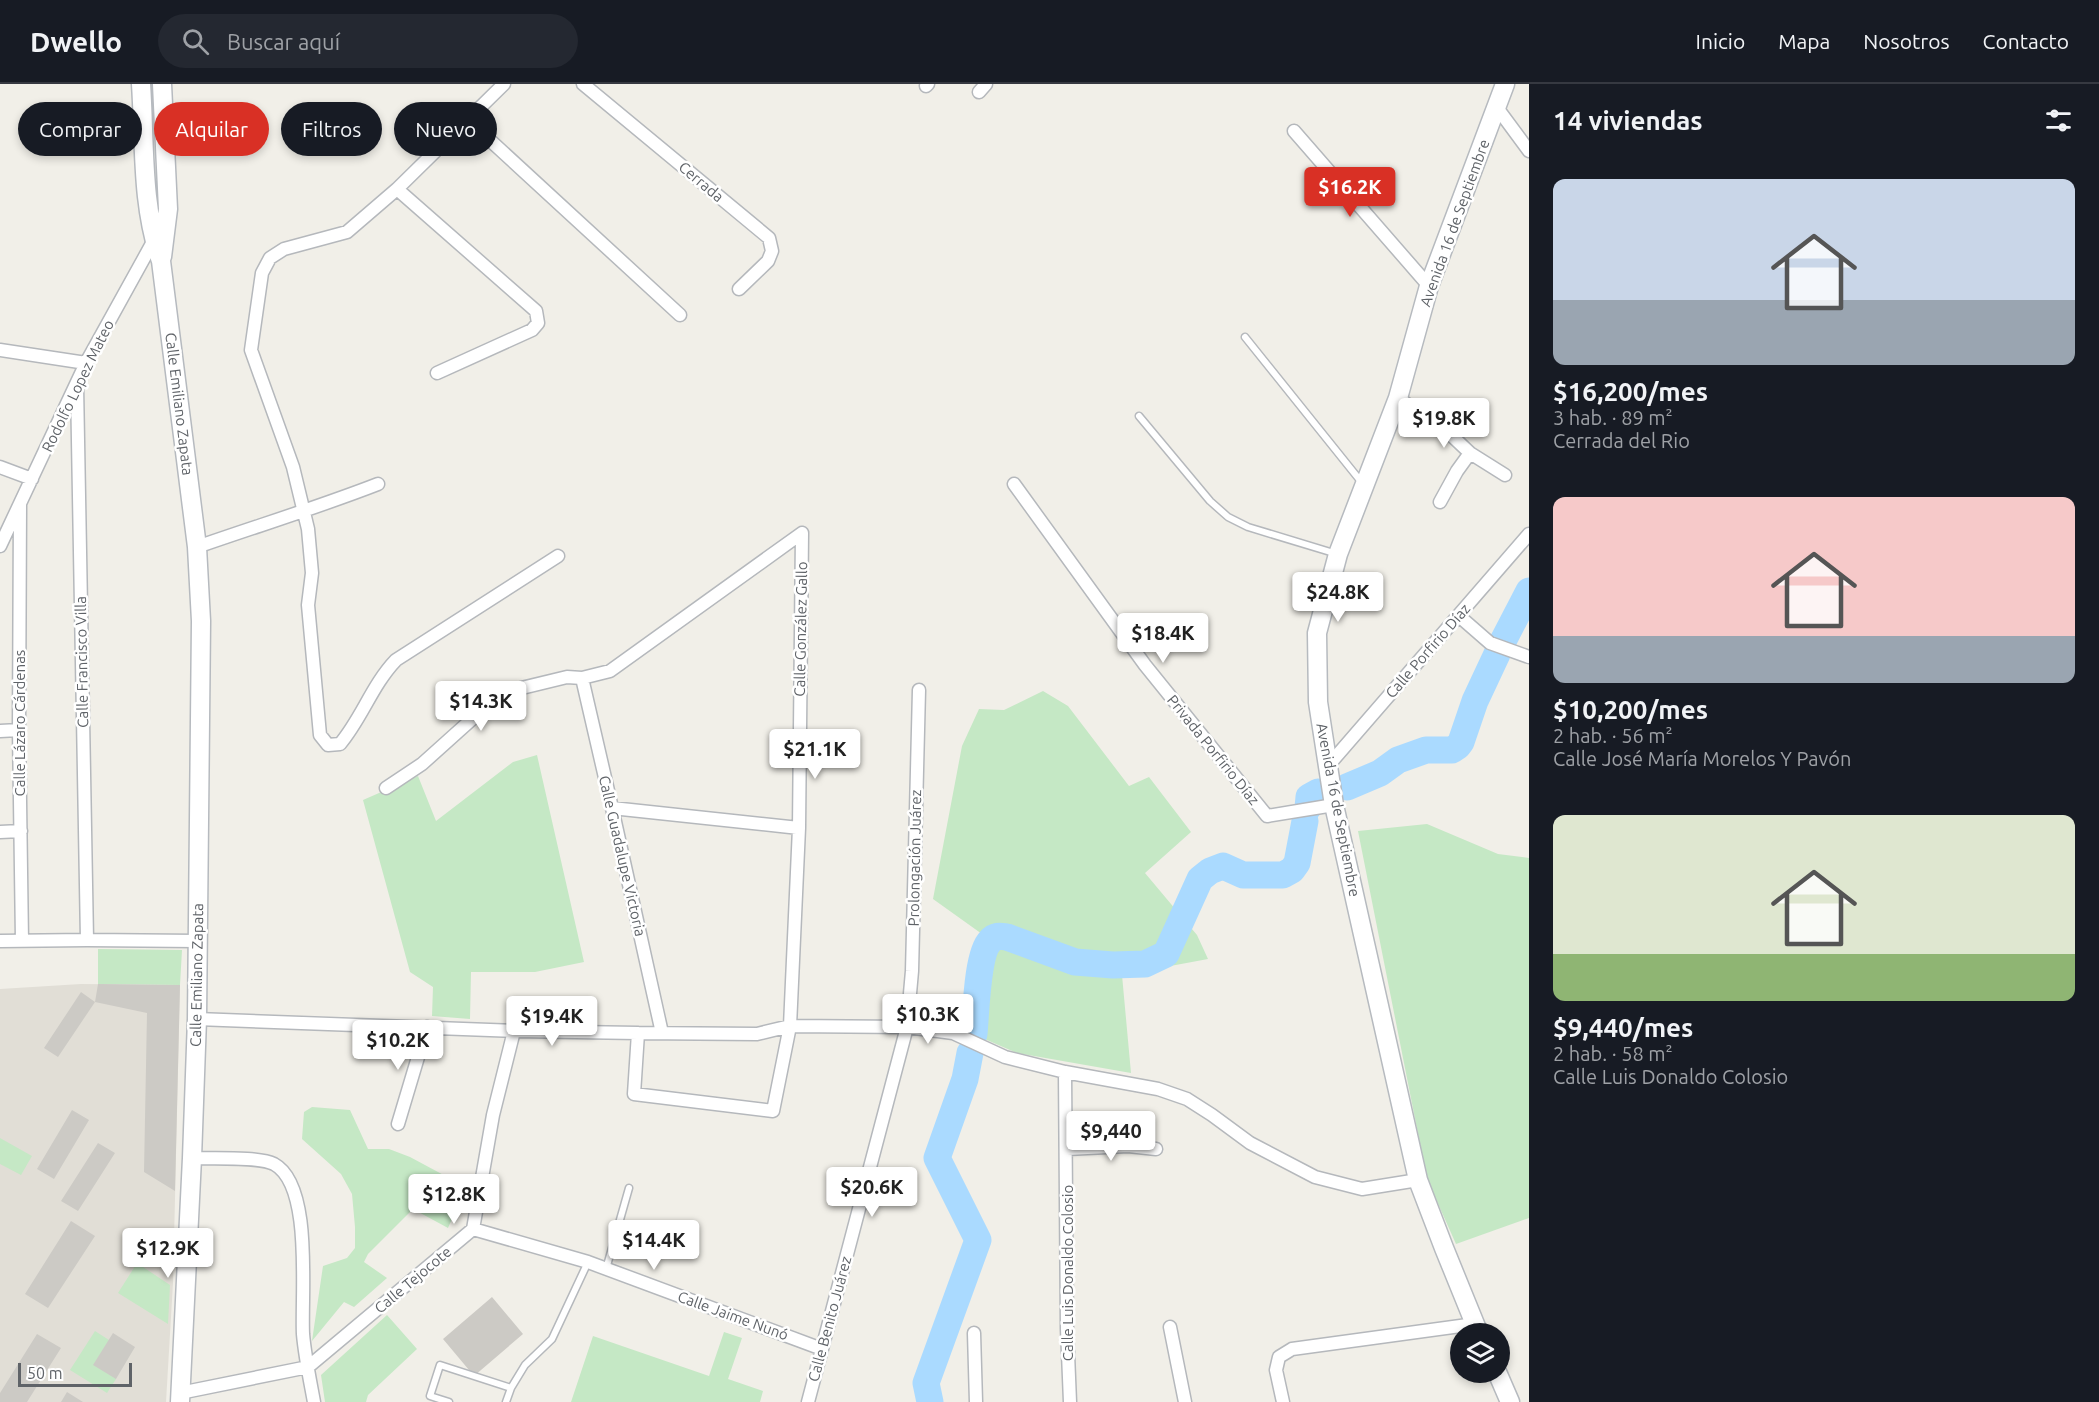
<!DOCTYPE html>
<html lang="es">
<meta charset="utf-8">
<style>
:root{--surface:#171b24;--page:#242831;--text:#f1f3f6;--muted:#9ea1a6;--line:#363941;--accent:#d93025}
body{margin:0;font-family:Ubuntu,sans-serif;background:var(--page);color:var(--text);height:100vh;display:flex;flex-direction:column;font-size:22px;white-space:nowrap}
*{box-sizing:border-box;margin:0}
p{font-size:20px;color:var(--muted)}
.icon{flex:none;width:33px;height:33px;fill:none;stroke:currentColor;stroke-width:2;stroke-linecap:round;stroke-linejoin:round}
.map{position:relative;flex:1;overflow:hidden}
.side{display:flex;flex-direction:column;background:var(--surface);width:570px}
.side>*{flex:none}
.guide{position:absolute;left:18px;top:18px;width:570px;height:54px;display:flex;gap:12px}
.buttons{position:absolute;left:1450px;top:1239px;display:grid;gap:12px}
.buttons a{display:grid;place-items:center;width:60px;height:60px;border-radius:50%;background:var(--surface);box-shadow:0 3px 9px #0003;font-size:30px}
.scale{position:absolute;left:18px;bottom:15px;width:114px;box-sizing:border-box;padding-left:6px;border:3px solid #5f6368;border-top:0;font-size:16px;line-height:21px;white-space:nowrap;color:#5f6368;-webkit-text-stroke:4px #fff;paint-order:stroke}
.price{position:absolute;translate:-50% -51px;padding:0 14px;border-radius:6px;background:#fff;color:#222;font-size:20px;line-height:39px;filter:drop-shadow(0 2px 3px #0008)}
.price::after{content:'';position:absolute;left:50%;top:36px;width:18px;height:14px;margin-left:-9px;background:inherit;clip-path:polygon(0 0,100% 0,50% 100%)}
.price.selected{background:var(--accent);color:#fff}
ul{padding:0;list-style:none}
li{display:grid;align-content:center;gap:12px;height:318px;padding:0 24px}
li span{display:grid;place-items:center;height:186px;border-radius:12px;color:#555}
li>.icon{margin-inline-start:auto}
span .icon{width:108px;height:108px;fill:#fffc;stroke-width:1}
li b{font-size:26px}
h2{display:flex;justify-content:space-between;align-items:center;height:72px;padding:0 24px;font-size:26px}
.pill{padding:0 21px;border-radius:27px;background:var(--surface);box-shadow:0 3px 9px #0003;font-size:21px;line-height:54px}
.pill.selected{background:var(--accent);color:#fff}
header{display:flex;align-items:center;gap:36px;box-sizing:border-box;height:84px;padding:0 30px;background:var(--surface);border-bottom:2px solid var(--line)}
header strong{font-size:28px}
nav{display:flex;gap:33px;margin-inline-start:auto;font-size:21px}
.search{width:420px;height:54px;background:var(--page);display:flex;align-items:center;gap:15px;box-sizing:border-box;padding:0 21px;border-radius:33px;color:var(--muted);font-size:22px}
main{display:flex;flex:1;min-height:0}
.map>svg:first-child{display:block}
.education{fill:#e1ded6}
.green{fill:#c5e8c5}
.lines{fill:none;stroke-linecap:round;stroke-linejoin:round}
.river{stroke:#aadaff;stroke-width:27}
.building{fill:#cccac5}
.lane-casing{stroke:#b5b8bc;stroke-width:9}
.street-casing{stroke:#b5b8bc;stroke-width:15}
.secondary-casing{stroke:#b6babf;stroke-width:21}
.lane{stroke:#fff;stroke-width:6}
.street{stroke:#fff;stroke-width:12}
.secondary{stroke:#fff;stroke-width:18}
.labels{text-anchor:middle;stroke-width:5;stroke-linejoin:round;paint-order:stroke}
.street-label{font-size:15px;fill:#5f6368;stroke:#fff}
</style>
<header>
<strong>Dwello</strong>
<div class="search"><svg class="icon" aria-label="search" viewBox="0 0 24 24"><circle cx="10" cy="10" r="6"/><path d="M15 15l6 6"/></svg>Buscar aquí</div>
<nav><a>Inicio</a><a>Mapa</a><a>Nosotros</a><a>Contacto</a></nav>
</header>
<main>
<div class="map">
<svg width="1529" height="1318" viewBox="0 0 1529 1318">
<rect width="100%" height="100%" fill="#f1efe8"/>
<path class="education" d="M81,900L180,901L173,1199L166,1318H0V905Z"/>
<path class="green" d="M1043,607L1068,622L1129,702L1149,693L1191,748L1145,789L1197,851L1208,875L1122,891L1131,989L1017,969L966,947L982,850L933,815L962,662L979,625L1004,626Z
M537,671L584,878L535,888H471L470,935L432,932L433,903L410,888L363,716L418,692L436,737L513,678Z
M1427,740L1498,770L1529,774V1134L1456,1160L1427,1095L1358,747Z
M98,865L182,866L180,901L98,900Z
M312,1023L350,1026L368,1065H389L410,1073L466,1103L448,1144L413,1125L368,1170L364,1178L387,1194L354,1223L344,1218L312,1257L323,1182L347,1174L355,1164V1143L352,1110L341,1090L302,1055L304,1028Z
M0,1054L32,1072L21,1091L0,1080Z
M137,1179L170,1201L168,1240L118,1209Z
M387,1231L417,1265L368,1311L366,1318H325L321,1291Z
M95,1247L109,1256L116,1295L107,1309L70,1286Z
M724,1248L742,1254L728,1295L763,1307L760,1318H571L593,1252L709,1292Z"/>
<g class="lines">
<path class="river" d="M1502,559L1529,507
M1347,703L1380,689L1398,676L1426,666H1452L1458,662L1461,658L1475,617L1497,570
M1308,724L1309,713L1318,708
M974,950C976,930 977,870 990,857C995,851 1000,852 1007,853L1075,878L1113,881L1145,880L1166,870L1200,795L1210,787L1223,782L1243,791H1283L1292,786L1297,779L1305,737
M930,1318L926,1299L978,1156L937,1074L965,995L970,969"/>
</g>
<path class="building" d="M98,900L180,901L175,1107L144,1088L147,929L95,918Z
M81,908L95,918L58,973L44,964Z
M72,1026L89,1036L54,1095L37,1085Z
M98,1059L115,1069L78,1127L61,1117Z
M71,1137L95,1152L48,1224L25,1210Z
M492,1213L523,1250L474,1292L443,1255Z
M113,1249L135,1263L116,1295L93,1281Z
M37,1250L61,1264L27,1318H0V1309Z
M67,1308L83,1318H61Z"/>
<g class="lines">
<defs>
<path id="lane" d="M1245,253L1363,400
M1139,332L1210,417L1228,433L1248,443L1337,470
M606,1185L629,1104
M449,1318L430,1312L440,1281L511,1304
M506,1318L511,1304L525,1281L552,1255L588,1178"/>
<path id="street" d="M504,0L397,105L347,148L284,165L270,174L262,189L251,266L293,383L308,445L312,489L308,521L320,651L328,661L340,660C362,634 372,601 396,576L558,472
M583,0L769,154L772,167L768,177L739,205
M926,2L928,0
M979,8L986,0
M1498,25L1529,67
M468,36L680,231
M1294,47L1429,202
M397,105L536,227L538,239L532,246L437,289
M0,266L86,279
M77,301L87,856
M1398,314L1451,351L1470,369L1505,391
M0,383L32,395
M1014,400L1145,581L1267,732L1334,721
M1440,418L1457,387L1470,369
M20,421L19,646L22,857
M0,462L86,279L154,156L157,154
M197,463C257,442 319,423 378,400
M1459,532L1490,559L1529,573
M582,594L612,724L662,949
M0,647L19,646
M1327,683L1529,450
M386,704L422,680L501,609L567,593L582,594L610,587L802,449
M612,724L799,744
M0,748L21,747
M0,857L87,856L198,857
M197,935L514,947L638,949L757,950L790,942L907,943L953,949L1005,973L1065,988L1158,1005L1187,1015L1212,1031L1250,1059L1315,1093L1362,1105L1418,1096
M638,949L634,1010L773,1027L790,942L799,744L802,449
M1065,988L1067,1245L1070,1318
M398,1040L427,943
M1067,1065L1128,1062L1156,1065
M192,1074C212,1075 258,1072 274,1080C313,1101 301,1210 303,1250C305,1273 310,1296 314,1318
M473,1145L588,1178L822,1265
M1170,1243L1185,1318
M974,1249L976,1318
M180,1309L308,1283L473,1145L493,1031L514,947
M808,1318L907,943L912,887L919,606
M1283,1318L1276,1286L1279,1273L1292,1265L1475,1240"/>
<path id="secondary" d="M141,0C145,59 141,121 161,177L197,463L201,537L197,935L192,1074L180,1318
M162,0L168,125L162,173
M1479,1250L1444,1164L1418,1096L1334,721L1318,618L1317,549L1338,470L1398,314L1429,202L1505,0
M1497,1288L1510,1318"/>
</defs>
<use href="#lane" class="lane-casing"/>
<use href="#street" class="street-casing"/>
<use href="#secondary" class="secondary-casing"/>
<use href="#lane" class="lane"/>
<use href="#street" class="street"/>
<use href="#secondary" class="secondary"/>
</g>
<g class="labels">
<g class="street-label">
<text transform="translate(701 98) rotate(40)" y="5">Cerrada</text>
<text transform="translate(1455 139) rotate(-70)" y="5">Avenida 16 de Septiembre</text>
<text transform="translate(78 302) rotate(-64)" y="5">Rodolfo Lopez Mateo</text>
<text transform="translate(179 320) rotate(83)" y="5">Calle Emiliano Zapata</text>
<text transform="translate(801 545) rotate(-89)" y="5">Calle González Gallo</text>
<text transform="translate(1428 567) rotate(-49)" y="5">Calle Porfirio Díaz</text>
<text transform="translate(82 578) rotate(-91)" y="5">Calle Francisco Villa</text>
<text transform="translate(20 639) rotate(-90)" y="5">Calle Lázaro Cárdenas</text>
<text transform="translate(1213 666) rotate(51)" y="5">Privada Porfirio Díaz</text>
<text transform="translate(1338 726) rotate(79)" y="5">Avenida 16 de Septiembre</text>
<text transform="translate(622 772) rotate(77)" y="5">Calle Guadalupe Victoria</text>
<text transform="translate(915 774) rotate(-89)" y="5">Prolongación Juárez</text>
<text transform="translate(197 891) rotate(-89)" y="5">Calle Emiliano Zapata</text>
<text transform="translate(1068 1189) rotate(-90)" y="5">Calle Luis Donaldo Colosio</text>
<text transform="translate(413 1196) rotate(-40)" y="5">Calle Tejocote</text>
<text transform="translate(733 1232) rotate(20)" y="5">Calle Jaime Nunó</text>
<text transform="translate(830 1235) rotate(-75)" y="5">Calle Benito Juárez</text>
</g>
</g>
</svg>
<div class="buttons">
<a><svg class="icon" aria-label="layers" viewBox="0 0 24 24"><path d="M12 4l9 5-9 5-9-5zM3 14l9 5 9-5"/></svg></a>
</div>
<div class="scale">50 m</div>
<b class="price selected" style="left:1350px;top:134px">$16.2K</b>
<b class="price" style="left:1444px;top:365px">$19.8K</b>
<b class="price" style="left:1338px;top:539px">$24.8K</b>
<b class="price" style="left:1163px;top:580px">$18.4K</b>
<b class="price" style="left:481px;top:648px">$14.3K</b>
<b class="price" style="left:815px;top:696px">$21.1K</b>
<b class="price" style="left:928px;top:961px">$10.3K</b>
<b class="price" style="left:552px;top:963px">$19.4K</b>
<b class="price" style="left:398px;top:987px">$10.2K</b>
<b class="price" style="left:1111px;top:1078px">$9,440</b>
<b class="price" style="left:872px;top:1134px">$20.6K</b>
<b class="price" style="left:454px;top:1141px">$12.8K</b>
<b class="price" style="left:654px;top:1187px">$14.4K</b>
<b class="price" style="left:168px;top:1195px">$12.9K</b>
<div class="guide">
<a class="pill">Comprar</a>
<a class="pill selected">Alquilar</a>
<a class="pill">Filtros</a>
<a class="pill">Nuevo</a>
</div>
</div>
<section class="side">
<h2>14 viviendas<svg class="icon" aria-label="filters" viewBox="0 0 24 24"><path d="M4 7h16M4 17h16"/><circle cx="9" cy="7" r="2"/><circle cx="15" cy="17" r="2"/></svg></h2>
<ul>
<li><span style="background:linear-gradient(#c9d6e8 65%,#9aa5b1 0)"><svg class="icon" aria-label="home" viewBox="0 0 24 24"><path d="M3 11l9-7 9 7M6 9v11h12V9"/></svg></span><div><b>$16,200/mes</b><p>3 hab. · 89 m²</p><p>Cerrada del Rio</p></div></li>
<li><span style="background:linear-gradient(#f6c9c9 75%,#9aa5b1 0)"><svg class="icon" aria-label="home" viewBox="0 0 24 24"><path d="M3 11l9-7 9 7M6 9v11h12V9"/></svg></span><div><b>$10,200/mes</b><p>2 hab. · 56 m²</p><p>Calle José María Morelos Y Pavón</p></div></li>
<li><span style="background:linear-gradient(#dfe7d0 75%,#8fb573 0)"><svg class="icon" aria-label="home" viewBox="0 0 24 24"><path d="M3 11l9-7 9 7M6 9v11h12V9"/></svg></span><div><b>$9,440/mes</b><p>2 hab. · 58 m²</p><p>Calle Luis Donaldo Colosio</p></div></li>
</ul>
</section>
</main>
